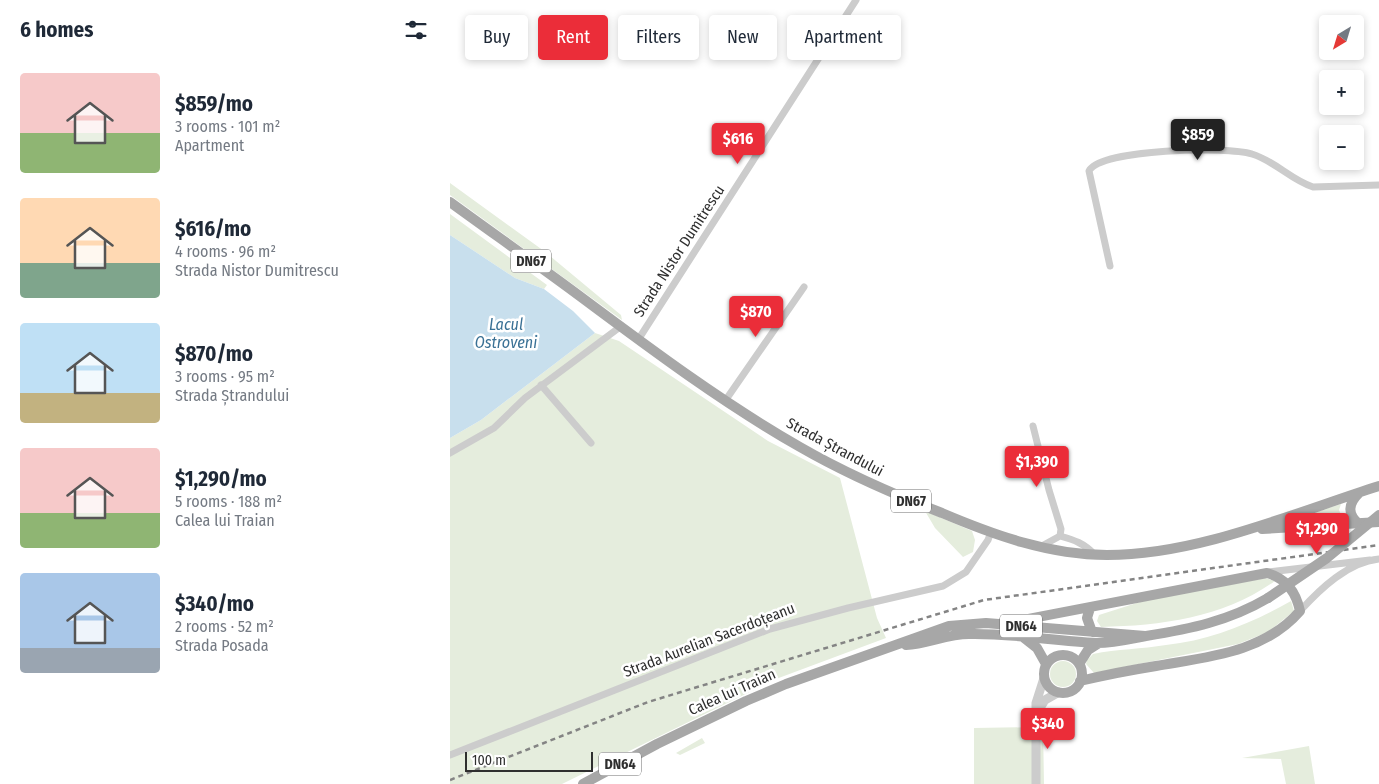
<!DOCTYPE html>
<meta charset="utf-8">
<style>
:root{--surface:#fff;--page:#f6f6f7;--text:#1f2937;--muted:#747a83;--accent:#eb2d39}
body{margin:0;font-family:"Fira Sans Condensed",sans-serif;background:var(--page);color:var(--text);height:100vh;display:flex;flex-direction:column;font-size:19px;white-space:nowrap}
*{box-sizing:border-box;margin:0}
p{font-size:16px;color:var(--muted)}
.icon{flex:none;width:28px;height:28px;fill:none;stroke:currentColor;stroke-width:2;stroke-linecap:round;stroke-linejoin:round}
.map{position:relative;flex:1;overflow:hidden}
.side{display:flex;flex-direction:column;background:var(--surface);width:450px}
.side>*{flex:none}
.hud{position:absolute;left:15px;top:15px;width:475px;height:45px;display:flex;gap:10px}
.needle{width:32px;rotate:218deg}
.tools{position:absolute;left:869px;top:15px;display:grid;gap:10px}
.tools a{display:grid;place-items:center;width:45px;height:45px;border-radius:5px;background:var(--surface);box-shadow:0 2px 8px #0003;font-size:25px}
.scale{position:absolute;left:15px;bottom:12px;width:128px;box-sizing:border-box;padding-left:5px;border:2px solid #2f2f2f;border-top:0;font-size:14px;line-height:18px;white-space:nowrap;color:#2f2f2f;-webkit-text-stroke:4px #fff;paint-order:stroke}
.price{position:absolute;translate:-50% -42px;padding:0 11px;border-radius:5px;background:var(--accent);color:#fff;font-size:16px;line-height:32px;filter:drop-shadow(0 1px 2px #0008)}
.price::after{content:'';position:absolute;left:50%;top:30px;width:15px;height:11px;margin-left:-8px;background:inherit;clip-path:polygon(0 0,100% 0,50% 100%)}
.price.on{background:#222;color:#fff}
ul{padding:0;list-style:none}
li{display:flex;align-items:center;gap:15px;height:125px;padding:0 20px}
li span{display:grid;place-items:center;flex:none;width:140px;height:100px;border-radius:5px;color:#555}
li>.icon{margin-inline-start:auto}
span .icon{width:60px;height:60px;fill:#fffc;stroke-width:1}
li b{font-size:21px}
h2{display:flex;justify-content:space-between;align-items:center;height:60px;padding:0 20px;font-size:21px}
.tag{padding:0 18px;border-radius:5px;background:var(--surface);box-shadow:0 2px 8px #0003;font-size:18px;line-height:45px}
.tag.on{background:var(--accent);color:#fff}
main{display:flex;flex:1;min-height:0}
.map>svg:first-child{display:block}
.green{fill:#e5eddd}
.water{fill:#c8dfed}
.lines{fill:none;stroke-linecap:round;stroke-linejoin:round}
.minor{stroke:#ccc;stroke-width:7}
.tertiary{stroke:#ccc;stroke-width:9}
.primary{stroke:#a7a7a7;stroke-width:10}
.rail{stroke:#848484;stroke-width:2.5;stroke-dasharray:5 4;stroke-linecap:butt}
.primary-bridge{stroke:#a7a7a7;stroke-width:10}
.labels{text-anchor:middle;stroke-width:5;stroke-linejoin:round;paint-order:stroke}
.shield{fill:#fff;stroke:#6d6d6d;stroke-width:1}
.shield-label{font-size:14px;font-weight:bold;fill:#2f2f2f}
.street-label{font-size:15px;fill:#2f2f2f;stroke:#fff}
.water-label{font-size:16px;font-style:italic;fill:#3a7195;stroke:#fff}
</style>
<main>
<section class="side">
<h2>6 homes<svg class="icon" aria-label="filters" viewBox="0 0 24 24"><path d="M4 7h16M4 17h16"/><circle cx="9" cy="7" r="2"/><circle cx="15" cy="17" r="2"/></svg></h2>
<ul>
<li><span style="background:linear-gradient(#f6c9c9 60%,#8fb573 0)"><svg class="icon" aria-label="home" viewBox="0 0 24 24"><path d="M3 11l9-7 9 7M6 9v11h12V9"/></svg></span><div><b>$859/mo</b><p>3 rooms · 101 m²</p><p>Apartment</p></div></li>
<li><span style="background:linear-gradient(#ffd9b3 65%,#7fa58c 0)"><svg class="icon" aria-label="home" viewBox="0 0 24 24"><path d="M3 11l9-7 9 7M6 9v11h12V9"/></svg></span><div><b>$616/mo</b><p>4 rooms · 96 m²</p><p>Strada Nistor Dumitrescu</p></div></li>
<li><span style="background:linear-gradient(#bfe0f5 70%,#c2b280 0)"><svg class="icon" aria-label="home" viewBox="0 0 24 24"><path d="M3 11l9-7 9 7M6 9v11h12V9"/></svg></span><div><b>$870/mo</b><p>3 rooms · 95 m²</p><p>Strada Ștrandului</p></div></li>
<li><span style="background:linear-gradient(#f6c9c9 65%,#8fb573 0)"><svg class="icon" aria-label="home" viewBox="0 0 24 24"><path d="M3 11l9-7 9 7M6 9v11h12V9"/></svg></span><div><b>$1,290/mo</b><p>5 rooms · 188 m²</p><p>Calea lui Traian</p></div></li>
<li><span style="background:linear-gradient(#a9c7e8 75%,#9aa5b1 0)"><svg class="icon" aria-label="home" viewBox="0 0 24 24"><path d="M3 11l9-7 9 7M6 9v11h12V9"/></svg></span><div><b>$340/mo</b><p>2 rooms · 52 m²</p><p>Strada Posada</p></div></li>
</ul>
</section>
<div class="map">
<svg width="929" height="784" viewBox="0 0 929 784">
<rect width="100%" height="100%" fill="#fff"/>
<path class="green" d="M0,183L94,251L171,315L172,320L0,195Z
M0,214L97,285L94,289L65,278L0,235Z
M145,333L169,341L318,441L390,478L427,618L436,638L326,679L112,784H0V438L31,420Z
M891,504L889,510L892,517H851Z
M475,511L522,531L525,540L523,552L513,557L485,528Z
M815,578L825,581C775,617 712,626 651,627L647,621L649,615L693,601Z
M841,601L844,611L818,632L788,644L644,673L636,664L637,660L643,654C667,649 692,649 716,645C761,640 802,623 841,601Z
M600 674a13 13 0 1 1 26 0a13 13 0 1 1-26 0Z
M593,727L594,784H524V728Z
M252,738L255,743L230,755L226,753Z
M859,746L865,784H836L831,759L792,758Z"/>
<path class="water" d="M0,235L65,278L94,289L123,311L145,333L31,420L0,438Z"/>
<g class="lines">
<path class="minor" d="M660,266L639,171C650,149 778,146 802,154C825,161 841,180 863,187L929,185
M188,340L406,0
M91,385L141,443
M275,401L354,287
M583,426L599,490L611,529L610,536L590,547
M0,453L44,428L75,398L170,327
M610,536C624,540 634,543 645,555
M819,572L920,560
M850,611C870,589 898,562 929,559
M0,755L320,629L398,608L493,586L516,572L538,540L541,532"/>
<path class="tertiary" d="M587,713L595,700L609,692
M586,784V703L594,678"/>
<path class="primary" d="M0,202C44,234 88,265 131,297C202,350 273,403 350,447C395,473 443,494 492,513C544,535 599,555 657,555C747,555 844,513 929,486
M909,493C898,504 897,514 909,524
M812,529L929,522
M640,608L637,618L642,632
M562,622L817,573C836,578 846,592 850,611C814,653 757,657 706,666C681,670 655,675 630,681
M573,637L587,648L596,664
M456,645C477,644 497,634 519,634C562,633 604,641 647,643C664,643 680,639 696,636C740,629 779,621 818,598
M594 674a19 19 0 1 1 38 0a19 19 0 1 1-38 0Z
M629,664L638,650L649,643
M133,784L207,744L296,701L336,684L499,626L536,623L695,636"/>
<path class="rail" d="M0,780L198,702L534,600L929,545"/>
<path class="primary-bridge" d="M818,598L877,558L929,515"/>
</g>
<g class="labels">
<g class="shield">
<rect x="61" y="249.5" width="40" height="23" rx="4"/>
<rect x="441" y="489.5" width="40" height="23" rx="4"/>
<rect x="550" y="614.5" width="42" height="23" rx="4"/>
<rect x="149" y="752.5" width="42" height="23" rx="4"/>
</g>
<g class="shield-label">
<text x="81" y="266">DN67</text>
<text x="461" y="506">DN67</text>
<text x="571" y="631">DN64</text>
<text x="170" y="769">DN64</text>
</g>
<g class="street-label">
<text transform="translate(229 251) rotate(-57)" y="5">Strada Nistor Dumitrescu</text>
<text transform="translate(385 447) rotate(28)" y="5">Strada Ștrandului</text>
<text transform="translate(259 640) rotate(-21)" y="5">Strada Aurelian Sacerdoțeanu</text>
<text transform="translate(282 692) rotate(-24)" y="5">Calea lui Traian</text>
</g>
<g class="water-label">
<text x="56" y="330">Lacul<tspan x="56" dy="18">Ostroveni</tspan></text>
</g>
</g>
</svg>
<div class="tools">
<a><svg class="needle" viewBox="-14 -14 28 28"><path d="M0-13l5 13h-10z" fill="#e53935"/><path d="M0 13l5-13h-10z" fill="#747a83"/></svg></a>
<a>+</a>
<a>−</a>
</div>
<div class="scale">100 m</div>
<b class="price on" style="left:748px;top:161px">$859</b>
<b class="price" style="left:288px;top:165px">$616</b>
<b class="price" style="left:306px;top:338px">$870</b>
<b class="price" style="left:587px;top:488px">$1,390</b>
<b class="price" style="left:867px;top:555px">$1,290</b>
<b class="price" style="left:598px;top:750px">$340</b>
<div class="hud">
<a class="tag">Buy</a>
<a class="tag on">Rent</a>
<a class="tag">Filters</a>
<a class="tag">New</a>
<a class="tag">Apartment</a>
</div>
</div>
</main>
